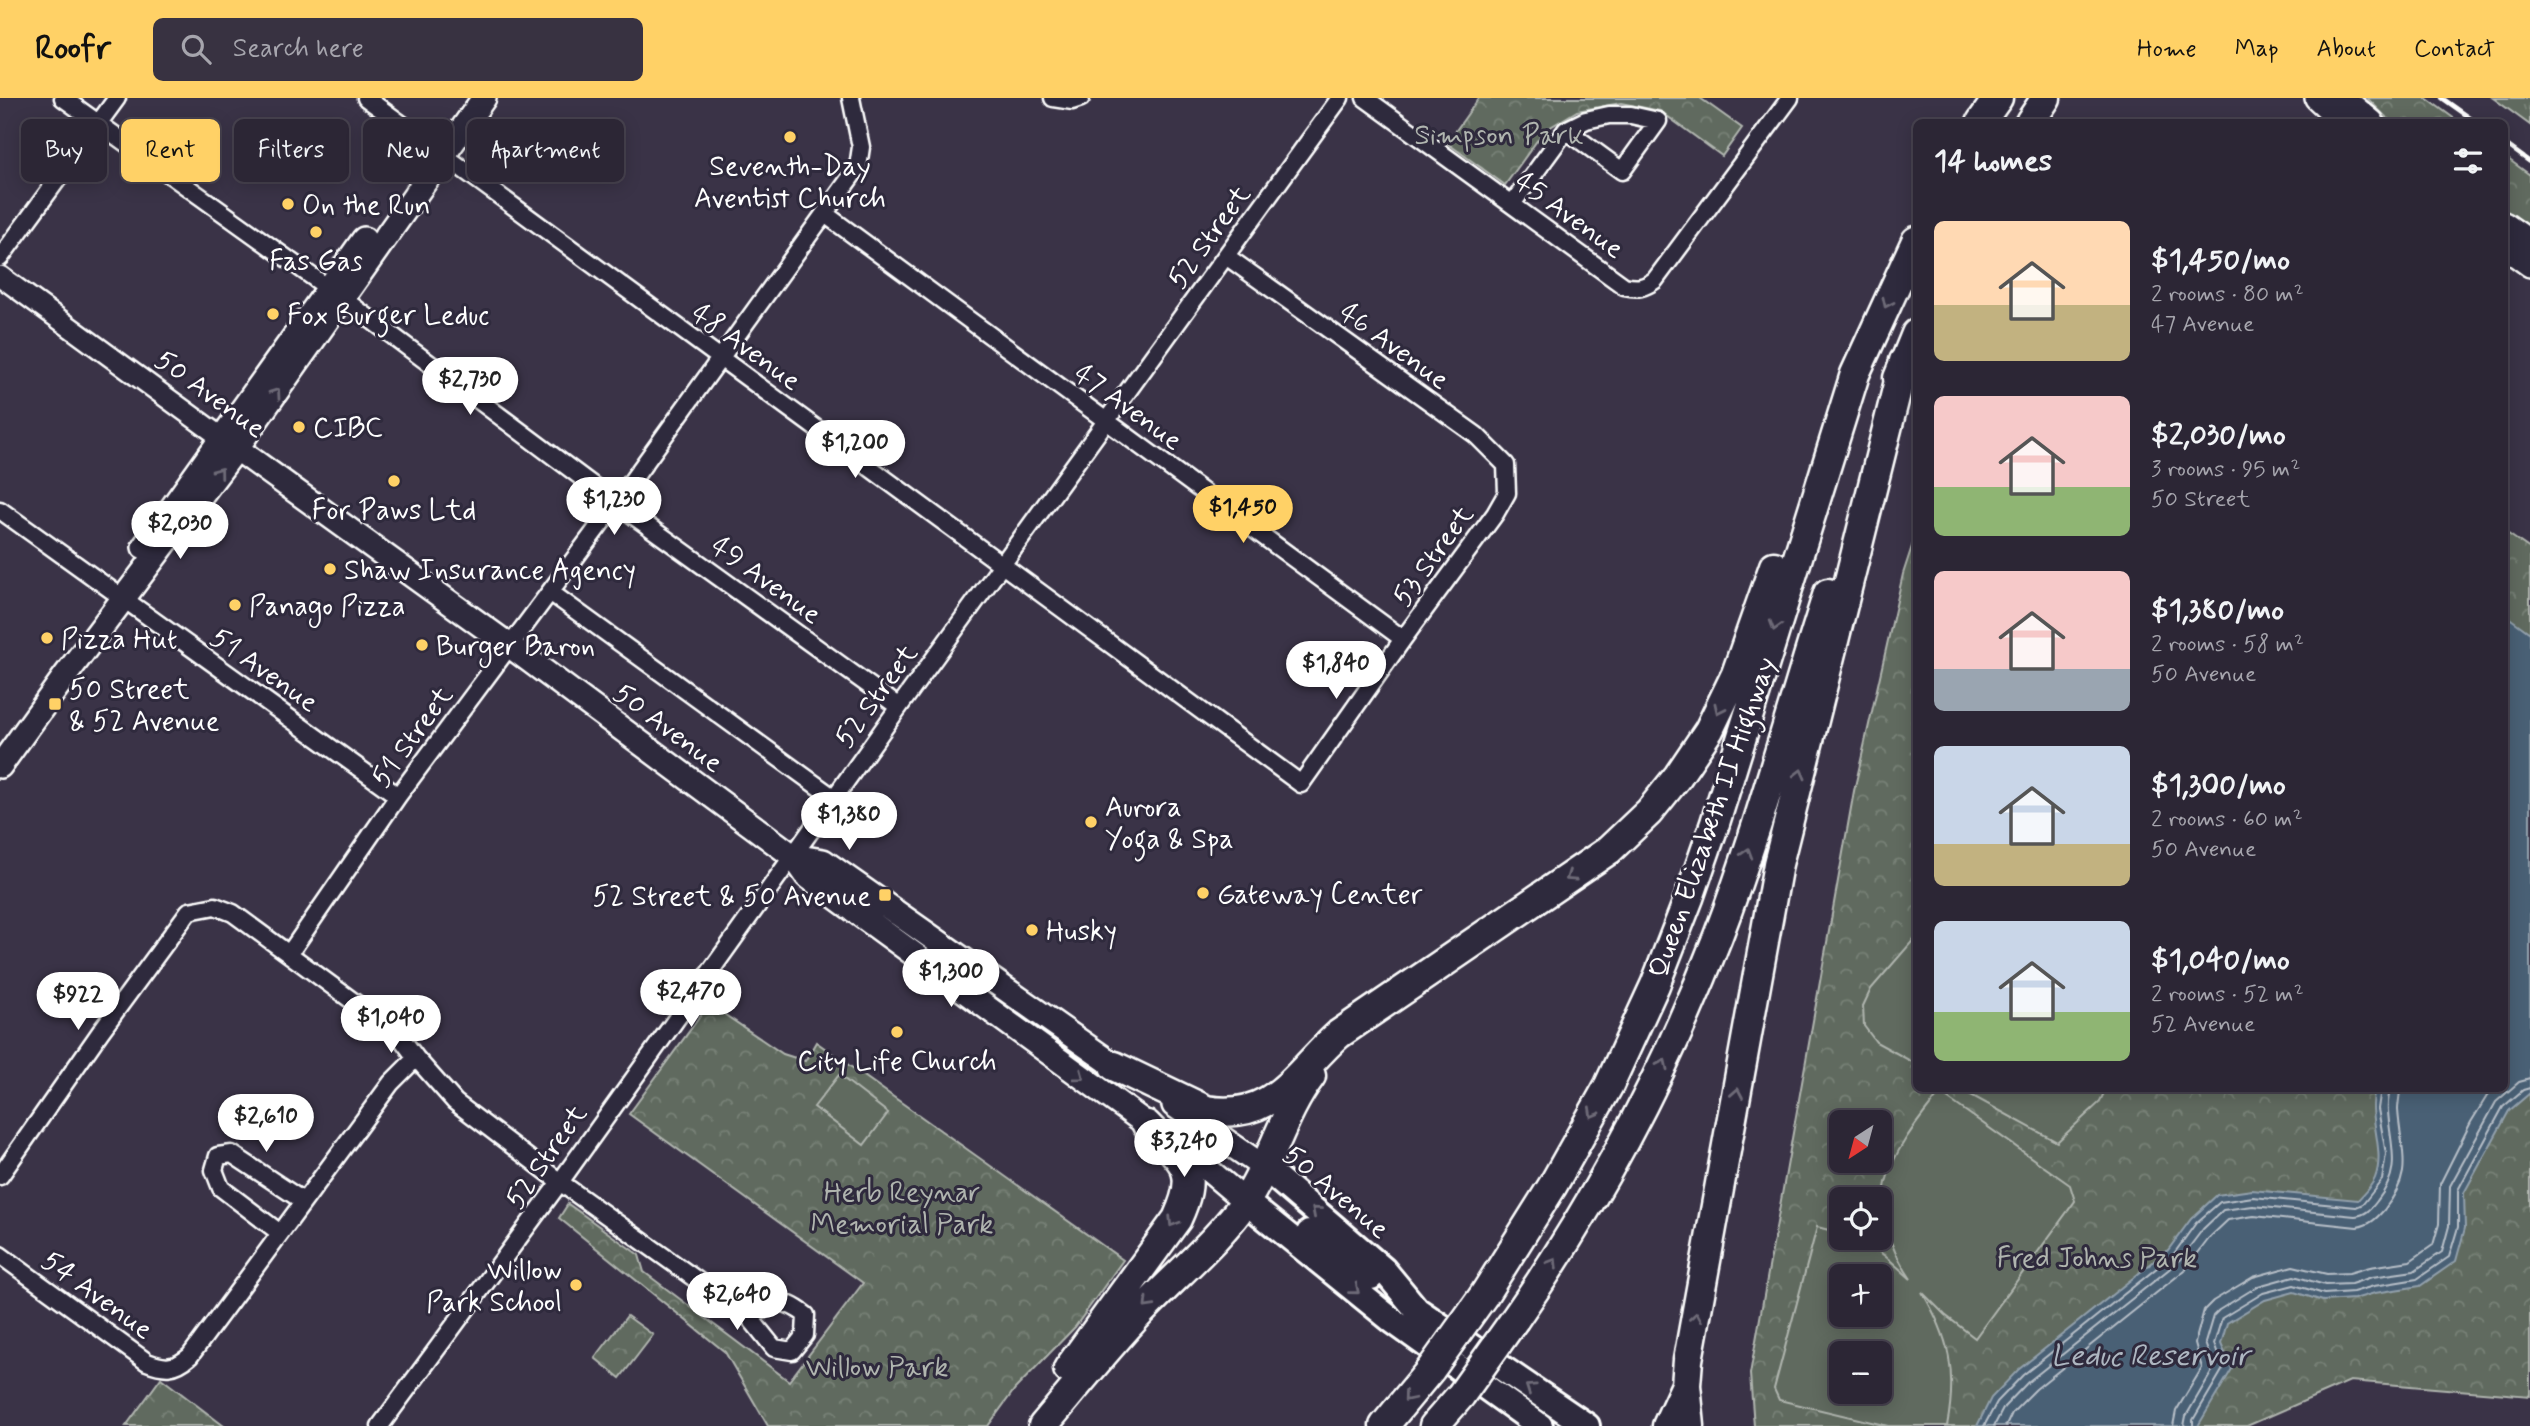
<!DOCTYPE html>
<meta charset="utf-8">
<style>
:root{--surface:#2c2635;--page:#383241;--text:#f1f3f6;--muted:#a6a5ad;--line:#484350;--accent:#ffd166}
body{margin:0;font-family:Mynerve,sans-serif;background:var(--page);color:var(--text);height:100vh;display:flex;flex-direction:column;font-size:26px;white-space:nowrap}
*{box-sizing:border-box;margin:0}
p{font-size:23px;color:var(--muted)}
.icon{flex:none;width:38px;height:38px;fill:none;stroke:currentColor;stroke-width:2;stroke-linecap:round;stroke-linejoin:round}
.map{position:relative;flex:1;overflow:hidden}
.details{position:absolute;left:1913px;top:21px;width:595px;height:973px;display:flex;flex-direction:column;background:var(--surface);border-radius:10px;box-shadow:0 4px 18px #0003,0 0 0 2px var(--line)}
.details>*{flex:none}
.guide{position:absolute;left:21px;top:21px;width:665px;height:63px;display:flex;gap:14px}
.needle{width:46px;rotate:216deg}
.buttons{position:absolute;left:1829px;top:1012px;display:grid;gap:14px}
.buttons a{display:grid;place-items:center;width:63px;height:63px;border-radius:10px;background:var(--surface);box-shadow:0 4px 18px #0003,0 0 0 2px var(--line);font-size:35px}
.price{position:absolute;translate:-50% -60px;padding:0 16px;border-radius:24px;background:#fff;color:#222;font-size:23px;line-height:46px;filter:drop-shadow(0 2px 4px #0008)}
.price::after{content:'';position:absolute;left:50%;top:42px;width:21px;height:16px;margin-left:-10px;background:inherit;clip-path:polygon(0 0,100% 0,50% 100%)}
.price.current{background:var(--accent);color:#111}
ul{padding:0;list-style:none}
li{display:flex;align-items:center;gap:21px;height:175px;padding:0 21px}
li span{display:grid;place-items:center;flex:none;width:196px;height:140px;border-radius:10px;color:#555}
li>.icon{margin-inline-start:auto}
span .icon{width:84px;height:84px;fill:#fffc;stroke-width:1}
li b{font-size:30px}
h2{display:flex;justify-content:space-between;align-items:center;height:84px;padding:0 21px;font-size:30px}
.chip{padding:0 24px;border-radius:10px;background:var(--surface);box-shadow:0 4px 18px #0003,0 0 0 2px var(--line);font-size:24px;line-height:63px}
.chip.current{background:var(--accent);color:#111}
header{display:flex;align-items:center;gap:42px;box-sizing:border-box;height:98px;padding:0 35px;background:var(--accent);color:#111}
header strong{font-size:33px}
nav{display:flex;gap:38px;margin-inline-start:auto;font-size:24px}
.search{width:490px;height:63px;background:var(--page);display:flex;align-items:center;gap:18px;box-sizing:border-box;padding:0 24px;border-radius:10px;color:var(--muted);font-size:26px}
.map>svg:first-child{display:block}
.grass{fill:url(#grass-tufts);stroke:#b0b5af;stroke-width:2}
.forest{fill:url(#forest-crowns);stroke:#b0b5af;stroke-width:2;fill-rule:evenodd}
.garden{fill:#606b5f;stroke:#b0b5af;stroke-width:2;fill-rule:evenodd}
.water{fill:#4a6075;stroke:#92a0ac;stroke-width:2}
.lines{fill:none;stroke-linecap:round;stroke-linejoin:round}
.shore{stroke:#b7bfc8;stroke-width:2}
.minor-casing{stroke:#fff;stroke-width:21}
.tertiary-casing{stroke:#fff;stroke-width:24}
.secondary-casing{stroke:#fff;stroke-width:28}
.primary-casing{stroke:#fff;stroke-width:30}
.motorway-casing{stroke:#fff;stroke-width:33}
.minor{stroke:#2f2a3d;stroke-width:16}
.tertiary{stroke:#2f2a3d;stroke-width:19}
.secondary{stroke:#2f2a3d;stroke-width:23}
.primary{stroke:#2f2a3d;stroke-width:24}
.motorway{stroke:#2f2a3d;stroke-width:28}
.rail{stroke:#fff;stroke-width:4.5}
.motorway-bridge-casing{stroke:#fff;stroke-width:33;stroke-linecap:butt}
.motorway-bridge{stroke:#2f2a3d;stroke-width:28}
.oneway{stroke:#6d6a77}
.poi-dot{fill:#ffd166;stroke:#2f2a3d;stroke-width:2.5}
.labels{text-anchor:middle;stroke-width:6;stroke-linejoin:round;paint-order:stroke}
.park-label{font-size:28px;fill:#b0b5af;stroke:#2f2a3d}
.poi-label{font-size:28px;fill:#fff;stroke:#2f2a3d;text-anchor:start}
.street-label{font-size:28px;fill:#fff;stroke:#2f2a3d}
.water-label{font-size:30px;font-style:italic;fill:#aeb7c1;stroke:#2f2a3d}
</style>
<header>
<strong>Roofr</strong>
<div class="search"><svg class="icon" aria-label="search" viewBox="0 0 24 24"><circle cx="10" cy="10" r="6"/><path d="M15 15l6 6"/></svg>Search here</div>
<nav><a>Home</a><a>Map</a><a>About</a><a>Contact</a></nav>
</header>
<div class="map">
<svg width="2530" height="1328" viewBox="0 0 2530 1328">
<defs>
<pattern id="grass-tufts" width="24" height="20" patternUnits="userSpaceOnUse" patternTransform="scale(1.75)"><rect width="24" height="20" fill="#606b5f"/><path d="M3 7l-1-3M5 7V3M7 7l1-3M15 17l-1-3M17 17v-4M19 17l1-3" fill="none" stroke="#788177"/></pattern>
<pattern id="forest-crowns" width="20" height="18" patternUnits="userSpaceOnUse" patternTransform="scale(1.75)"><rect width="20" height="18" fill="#606b5f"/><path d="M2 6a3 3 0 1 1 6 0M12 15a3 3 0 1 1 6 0" fill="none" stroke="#788177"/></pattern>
</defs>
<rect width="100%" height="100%" fill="#3a3347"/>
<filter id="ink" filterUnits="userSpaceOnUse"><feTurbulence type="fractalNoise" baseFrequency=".0143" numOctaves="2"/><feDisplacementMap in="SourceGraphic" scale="14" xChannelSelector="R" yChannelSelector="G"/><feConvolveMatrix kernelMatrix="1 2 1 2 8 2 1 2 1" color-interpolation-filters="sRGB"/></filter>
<g filter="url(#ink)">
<path class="grass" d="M2493,0H2530V27Z"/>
<path class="forest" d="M1479,0H1700L1742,30L1722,58L1660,13L1621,5L1577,13L1544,33L1505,87L1447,45Z
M2367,0H2426L2459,24H2391Z
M2504,58L2530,77V132L2504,114Z
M2504,433L2530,451V1298L2350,1283L2247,1328H1754L1750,1276L1854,693L1903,476L1916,436V990H2504ZM1841,1024H1880V1062H1841ZM1841,1101H1880V1139H1841ZM1841,1178H1880V1216H1841ZM1841,1255H1880V1293H1841Z
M709,906L783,956L805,963L816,944L1123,1162L1075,1229L1015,1291L988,1328H768L725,1254L559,1120L568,1106L639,1157L644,1174L789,1283L863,1185L629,1016Z
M627,1218L653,1237L620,1280L595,1260Z
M161,1280L224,1328H126Z"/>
<path class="garden" d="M1916,839V966L1876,944L1864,928L1863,908L1871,891Z
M839,977L888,1015L864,1047L814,1009Z
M1960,991H2106L2099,1005L2057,1044Z
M1940,995L2070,1087L2075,1103L1975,1240L1945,1217L1922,1194C1950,1240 1957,1275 1947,1328H1888L1779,1302L1774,1291L1817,1129L1841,1135V1139C1870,1139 1891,1164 1911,1181C1859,1105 1887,1060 1940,995ZM1841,1178H1880V1216H1841ZM1841,1255H1880V1293H1841Z"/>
<path class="water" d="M2504,516L2530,535V995L2509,1013L2464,1095L2465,1130L2456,1163L2420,1188L2375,1195L2354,1201L2323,1203L2294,1194L2265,1202L2227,1225L2221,1246L2232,1271L2198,1328H1977L1991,1300L2018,1272L2168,1152L2191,1121L2217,1097L2252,1092L2358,1102C2363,1096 2372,1088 2375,1080C2386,1052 2367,1020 2375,991L2504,990Z"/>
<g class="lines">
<path class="shore" d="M1984,1328L1997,1304L2023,1277L2173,1157L2196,1125L2220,1104L2253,1099L2356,1109L2363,1106L2382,1082L2386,1056L2378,1011L2381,990
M1994,1328L2004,1309L2028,1284L2178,1164L2203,1131L2223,1112L2253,1108L2355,1118C2366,1117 2371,1111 2377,1103C2403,1071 2390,1049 2388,1013C2387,1005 2389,998 2390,990
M2006,1328L2012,1315L2036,1291L2185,1172L2211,1138L2228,1122L2254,1118L2357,1129C2370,1127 2376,1121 2384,1112C2415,1073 2401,1056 2398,1012C2398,1005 2400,998 2400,990
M2173,1328L2176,1313L2202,1270L2195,1245L2204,1212L2213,1203L2253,1179L2293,1168L2327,1176L2349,1175L2370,1169L2410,1163L2433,1147L2439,1126L2440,1086L2471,1024L2487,998L2494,990
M2184,1328L2186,1318L2214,1270L2205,1245L2213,1218L2219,1212L2258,1188L2294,1178L2325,1187L2351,1186L2372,1179L2414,1173L2442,1154L2449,1128L2450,1088L2496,1004L2519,984L2530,981
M2193,1328V1322L2223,1271L2214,1246L2222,1220L2263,1195L2294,1187L2324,1196L2353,1194L2374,1188L2417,1181L2449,1159L2458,1129V1092L2503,1009L2523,992L2530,990"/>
<defs>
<path id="minor" d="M63,0L342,200L616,405L899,609
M366,0L1301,686L1403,541L1495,416L1507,395L1506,367L1476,337L1226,158
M1053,0L1072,3L1081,0
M1365,0L1624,188C1638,191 1644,190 1655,182L1790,0
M1609,17H1631L1658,23L1622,73L1566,32L1586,22Z
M1512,106L1566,32
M825,116L1403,541
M0,160L117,0
M0,412L398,698
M550,494L834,700
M289,856L398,698L616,405L858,69L861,49L851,0
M0,1078L101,933L189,813L215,808L233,815L399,937L416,960L455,1004L568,1090L750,1220L774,1250L792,1253L805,1237L806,1217C781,1198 774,1203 750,1220
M280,1135L221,1090L214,1072L218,1058L232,1056L303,1103
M0,1157L147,1264C165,1271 175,1271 190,1258L391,985L416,960
M380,1328L560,1084L899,609L1340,0"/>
<path id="tertiary" d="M0,178L222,340"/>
<path id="secondary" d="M2317,0L2343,24
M2343,0L2372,24
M2504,126L2530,144
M2504,148L2530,167
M222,340L510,548L793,758L807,778L1200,1065L1245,1103
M144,449L364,141
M0,668L65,578L236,351L484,0
M793,758L823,763L1128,977
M1174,1007L1265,1070"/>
<path id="primary" d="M1265,1070L1384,1172L1417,1212L1587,1328
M1245,1103L1393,1223L1540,1328
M1309,1135L1371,1179"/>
<path id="motorway" d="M1981,24L1998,0
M2030,24L2046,0
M1898,280L1916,236
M1114,968L1206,1012C1274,1024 1296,974 1339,936L1609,752L1649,714L1678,678L1709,632L1736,576L1774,468
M1484,1197L1553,1087L1609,987L1655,887L1689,800L1715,725L1855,276L1916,143
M1515,1221C1597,1103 1666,973 1718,838C1761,726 1791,609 1828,495
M1068,1271L1177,1121C1201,1069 1182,1064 1147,1027
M1043,1328C1075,1290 1106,1251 1141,1214C1174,1179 1220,1141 1247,1101C1272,1063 1283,1015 1311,978
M1384,1328L1431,1271
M1434,1328L1461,1297
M1667,1328L1685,1289
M1690,1328L1686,1287L1688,1262L1778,766L1904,263"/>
</defs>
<use href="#minor" class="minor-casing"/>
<use href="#tertiary" class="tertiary-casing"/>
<use href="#secondary" class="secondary-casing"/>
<use href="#primary" class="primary-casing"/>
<use href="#motorway" class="motorway-casing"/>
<use href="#minor" class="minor"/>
<use href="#tertiary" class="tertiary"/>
<use href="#secondary" class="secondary"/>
<use href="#primary" class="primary"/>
<use href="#motorway" class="motorway"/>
<path class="rail" d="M2442,0L2476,24
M2504,45L2530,64"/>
<defs>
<path id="motorway-bridge" d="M1431,1271L1484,1197
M1461,1297L1515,1221"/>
</defs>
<use href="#motorway-bridge" class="motorway-bridge-casing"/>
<use href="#motorway-bridge" class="motorway-bridge"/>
</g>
<defs><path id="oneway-chevron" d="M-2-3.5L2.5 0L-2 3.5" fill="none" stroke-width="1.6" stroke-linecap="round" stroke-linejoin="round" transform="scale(1.75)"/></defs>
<g class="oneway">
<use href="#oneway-chevron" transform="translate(1887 205) rotate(115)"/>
<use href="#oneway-chevron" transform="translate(276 295) rotate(-55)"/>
<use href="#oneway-chevron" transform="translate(219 374) rotate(-53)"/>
<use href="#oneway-chevron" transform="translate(1775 528) rotate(107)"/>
<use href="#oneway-chevron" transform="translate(1719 611) rotate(115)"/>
<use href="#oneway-chevron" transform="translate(1800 676) rotate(-76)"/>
<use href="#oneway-chevron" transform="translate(1747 755) rotate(-73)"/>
<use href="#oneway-chevron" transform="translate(1570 779) rotate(146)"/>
<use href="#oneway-chevron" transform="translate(1663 966) rotate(-65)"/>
<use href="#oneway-chevron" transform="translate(1080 978) rotate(36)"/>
<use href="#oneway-chevron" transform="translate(1737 995) rotate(-80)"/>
<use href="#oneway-chevron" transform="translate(1593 1015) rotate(119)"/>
<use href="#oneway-chevron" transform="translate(1316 1113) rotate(-139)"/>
<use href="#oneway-chevron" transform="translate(1173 1124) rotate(122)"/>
<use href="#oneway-chevron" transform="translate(1553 1165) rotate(-58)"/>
<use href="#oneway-chevron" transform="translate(1355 1192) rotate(39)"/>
<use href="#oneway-chevron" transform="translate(1148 1206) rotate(134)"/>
<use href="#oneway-chevron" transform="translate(1696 1219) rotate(-80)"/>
<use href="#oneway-chevron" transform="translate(1530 1290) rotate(-146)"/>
<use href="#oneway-chevron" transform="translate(1408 1299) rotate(130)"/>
</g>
</g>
<g class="poi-dot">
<circle cx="790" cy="39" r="7"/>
<circle cx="288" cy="106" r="7"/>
<circle cx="316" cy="134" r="7"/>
<circle cx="273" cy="216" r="7"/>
<circle cx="299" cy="329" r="7"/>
<circle cx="394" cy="383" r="7"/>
<circle cx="330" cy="471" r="7"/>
<circle cx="235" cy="507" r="7"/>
<circle cx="47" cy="540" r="7"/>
<circle cx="422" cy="547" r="7"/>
<rect x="48" y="599" width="14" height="14" rx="3.5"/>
<circle cx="1091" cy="724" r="7"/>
<circle cx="1203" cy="795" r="7"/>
<rect x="878" y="790" width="14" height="14" rx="3.5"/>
<circle cx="1032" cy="832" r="7"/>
<circle cx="897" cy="934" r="7"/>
<circle cx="576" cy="1187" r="7"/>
</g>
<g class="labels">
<g class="park-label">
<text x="1499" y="46">Simpson Park</text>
<text x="902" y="1103">Herb Reynar<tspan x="902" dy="32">Memorial Park</tspan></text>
<text x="2097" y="1169">Fred Johns Park</text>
<text x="877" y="1278">Willow Park</text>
</g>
<g class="poi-label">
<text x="790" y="77" text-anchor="middle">Seventh-Day<tspan x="790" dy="32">Aventist Church</tspan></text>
<text x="302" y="116">On the Run</text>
<text x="316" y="172" text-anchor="middle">Fas Gas</text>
<text x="287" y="226">Fox Burger Leduc</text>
<text x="313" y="339">CIBC</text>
<text x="394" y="421" text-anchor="middle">For Paws Ltd</text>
<text x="344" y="481">Shaw Insurance Agency</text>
<text x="249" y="517">Panago Pizza</text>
<text x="61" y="550">Pizza Hut</text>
<text x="436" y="557">Burger Baron</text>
<text x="69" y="600">50 Street<tspan x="69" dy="32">&amp; 52 Avenue</tspan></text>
<text x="1105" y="718">Aurora<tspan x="1105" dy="32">Yoga &amp; Spa</tspan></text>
<text x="1217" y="805">Gateway Center</text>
<text x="871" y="807" text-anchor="end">52 Street &amp; 50 Avenue</text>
<text x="1046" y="842">Husky</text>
<text x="897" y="972" text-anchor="middle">City Life Church</text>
<text x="562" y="1181" text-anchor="end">Willow<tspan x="562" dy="32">Park School</tspan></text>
</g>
<g class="street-label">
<text transform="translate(1570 116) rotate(36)" y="10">45 Avenue</text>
<text transform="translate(1208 138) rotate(-54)" y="10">52 Street</text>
<text transform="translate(1395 247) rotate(36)" y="10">46 Avenue</text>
<text transform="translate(747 248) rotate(36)" y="10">48 Avenue</text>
<text transform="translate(211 295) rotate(36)" y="10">50 Avenue</text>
<text transform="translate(1129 308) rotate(36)" y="10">47 Avenue</text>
<text transform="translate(1432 457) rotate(-54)" y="10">53 Street</text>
<text transform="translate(767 481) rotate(36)" y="10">49 Avenue</text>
<text transform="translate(265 571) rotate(35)" y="10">51 Avenue</text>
<text transform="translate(875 597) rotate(-54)" y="10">52 Street</text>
<text transform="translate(669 629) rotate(37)" y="10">50 Avenue</text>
<text transform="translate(411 638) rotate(-54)" y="10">51 Street</text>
<text transform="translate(1711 719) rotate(-71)" y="10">Queen Elizabeth II Highway</text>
<text transform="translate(545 1058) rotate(-55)" y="10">52 Street</text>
<text transform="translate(1337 1093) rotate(40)" y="10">50 Avenue</text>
<text transform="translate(98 1196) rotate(36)" y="10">54 Avenue</text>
</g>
<g class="water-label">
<text x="2150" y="1267">Leduc Reservoir</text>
</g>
</g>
</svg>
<div class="buttons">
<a><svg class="needle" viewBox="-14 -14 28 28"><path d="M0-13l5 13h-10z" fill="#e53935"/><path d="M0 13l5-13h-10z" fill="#a6a5ad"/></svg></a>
<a><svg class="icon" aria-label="locate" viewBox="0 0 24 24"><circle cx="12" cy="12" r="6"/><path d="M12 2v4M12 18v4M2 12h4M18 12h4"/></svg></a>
<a>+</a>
<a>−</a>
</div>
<b class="price" style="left:470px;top:319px">$2,730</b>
<b class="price" style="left:855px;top:382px">$1,200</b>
<b class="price" style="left:614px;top:439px">$1,230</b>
<b class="price current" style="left:1243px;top:447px">$1,450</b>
<b class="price" style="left:180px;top:463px">$2,030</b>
<b class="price" style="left:1336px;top:603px">$1,840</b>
<b class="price" style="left:849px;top:754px">$1,380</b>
<b class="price" style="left:951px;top:911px">$1,300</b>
<b class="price" style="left:691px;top:931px">$2,470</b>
<b class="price" style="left:78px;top:934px">$922</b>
<b class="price" style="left:391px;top:957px">$1,040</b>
<b class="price" style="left:266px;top:1056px">$2,610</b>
<b class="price" style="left:1184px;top:1081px">$3,240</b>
<b class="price" style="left:737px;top:1234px">$2,640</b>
<div class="guide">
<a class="chip">Buy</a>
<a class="chip current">Rent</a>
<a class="chip">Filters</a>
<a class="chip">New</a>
<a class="chip">Apartment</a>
</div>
<section class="details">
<h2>14 homes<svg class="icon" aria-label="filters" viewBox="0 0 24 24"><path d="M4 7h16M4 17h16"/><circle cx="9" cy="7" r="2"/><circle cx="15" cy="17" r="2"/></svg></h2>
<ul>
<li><span style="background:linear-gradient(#ffd9b3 60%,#c2b280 0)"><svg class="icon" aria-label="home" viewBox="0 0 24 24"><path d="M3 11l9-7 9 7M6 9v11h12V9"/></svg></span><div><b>$1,450/mo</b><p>2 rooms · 80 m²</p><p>47 Avenue</p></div></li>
<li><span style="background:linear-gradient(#f6c9c9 65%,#8fb573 0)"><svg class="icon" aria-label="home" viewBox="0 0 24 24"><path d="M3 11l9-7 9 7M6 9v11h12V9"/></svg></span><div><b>$2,030/mo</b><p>3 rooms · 95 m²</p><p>50 Street</p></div></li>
<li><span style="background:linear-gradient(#f6c9c9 70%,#9aa5b1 0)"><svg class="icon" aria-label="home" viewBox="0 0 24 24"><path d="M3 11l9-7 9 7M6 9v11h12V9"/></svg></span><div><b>$1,380/mo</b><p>2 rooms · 58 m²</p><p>50 Avenue</p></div></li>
<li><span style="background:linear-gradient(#c9d6e8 70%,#c2b280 0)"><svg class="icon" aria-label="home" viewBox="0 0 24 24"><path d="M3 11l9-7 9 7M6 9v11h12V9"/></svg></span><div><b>$1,300/mo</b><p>2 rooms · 60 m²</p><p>50 Avenue</p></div></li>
<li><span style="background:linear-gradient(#c9d6e8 65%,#8fb573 0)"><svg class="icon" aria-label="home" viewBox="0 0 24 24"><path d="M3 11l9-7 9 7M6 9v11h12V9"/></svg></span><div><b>$1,040/mo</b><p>2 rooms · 52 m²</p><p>52 Avenue</p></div></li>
</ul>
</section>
</div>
